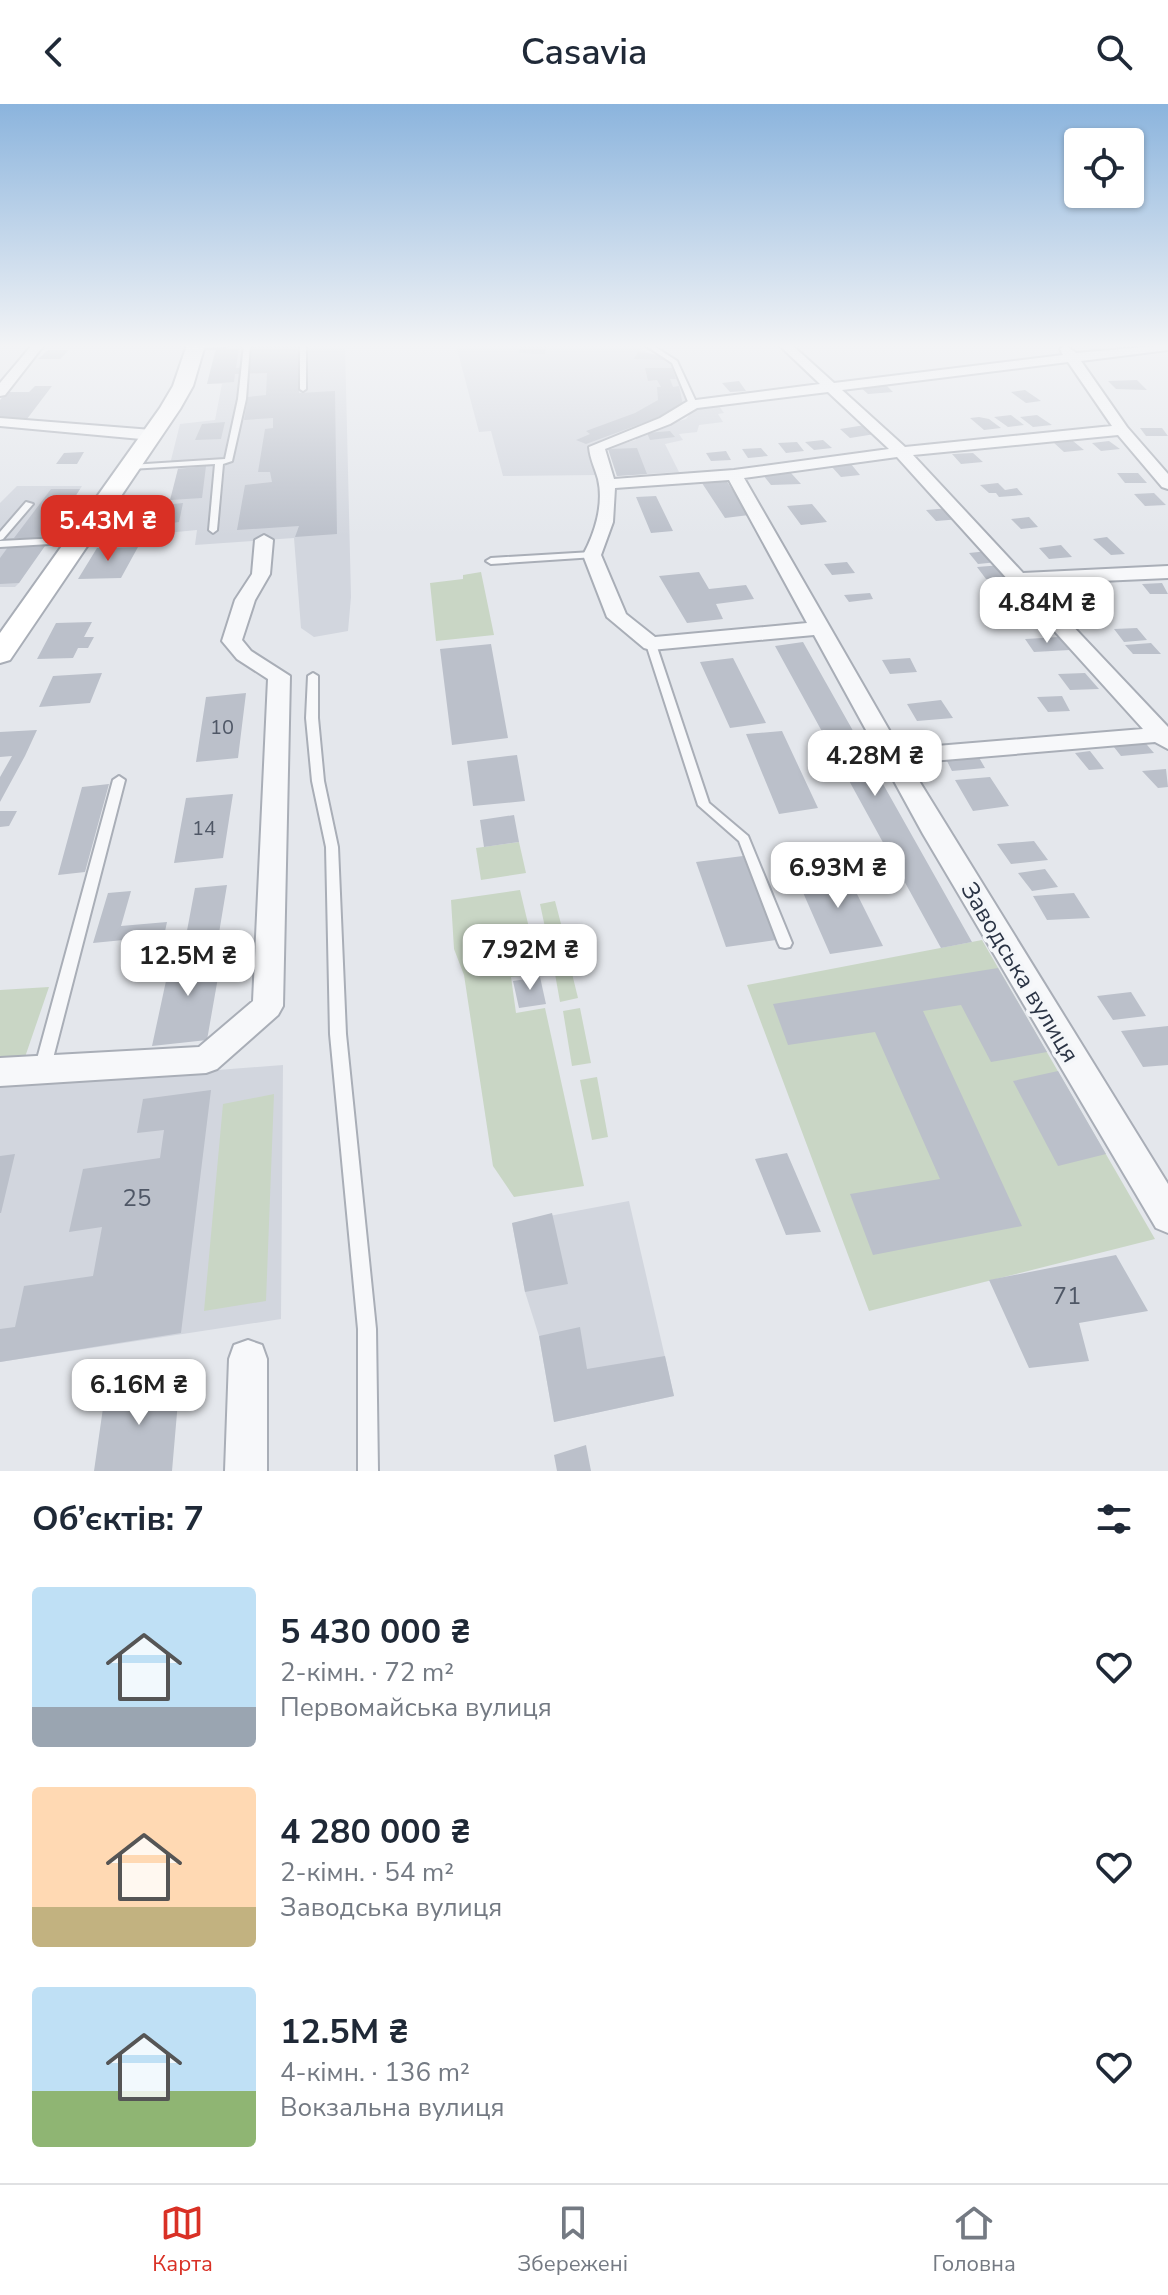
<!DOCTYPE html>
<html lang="uk">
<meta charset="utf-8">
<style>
:root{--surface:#fff;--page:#f2f2f3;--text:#1f2937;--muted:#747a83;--line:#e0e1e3;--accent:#d93025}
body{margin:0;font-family:"Nunito Sans",sans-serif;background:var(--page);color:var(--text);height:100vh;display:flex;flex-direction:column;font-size:30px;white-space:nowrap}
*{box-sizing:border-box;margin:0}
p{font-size:26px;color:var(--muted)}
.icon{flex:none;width:44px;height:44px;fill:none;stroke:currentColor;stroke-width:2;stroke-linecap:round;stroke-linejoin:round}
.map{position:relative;height:1367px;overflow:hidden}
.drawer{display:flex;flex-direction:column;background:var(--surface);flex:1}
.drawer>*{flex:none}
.buttons{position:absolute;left:1064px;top:24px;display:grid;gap:16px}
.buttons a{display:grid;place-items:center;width:80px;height:80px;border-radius:8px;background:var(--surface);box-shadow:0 2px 6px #0004;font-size:40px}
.price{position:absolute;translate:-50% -68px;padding:0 18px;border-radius:16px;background:#fff;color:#222;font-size:26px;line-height:52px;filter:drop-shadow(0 2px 4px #0008)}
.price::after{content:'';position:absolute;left:50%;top:48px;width:24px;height:18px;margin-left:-12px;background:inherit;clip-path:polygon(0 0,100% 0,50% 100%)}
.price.selected{background:var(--accent);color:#fff}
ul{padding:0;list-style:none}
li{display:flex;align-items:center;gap:24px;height:200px;padding:0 32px}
li span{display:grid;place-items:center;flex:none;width:224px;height:160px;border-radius:8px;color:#555}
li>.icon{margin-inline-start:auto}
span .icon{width:96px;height:96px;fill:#fffc;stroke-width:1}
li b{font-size:34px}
h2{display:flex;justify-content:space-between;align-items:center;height:96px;padding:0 32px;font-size:34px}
header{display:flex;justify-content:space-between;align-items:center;height:104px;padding:0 32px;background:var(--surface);font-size:36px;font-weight:600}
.dock{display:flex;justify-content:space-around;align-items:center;height:112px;border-top:2px solid var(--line);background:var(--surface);font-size:22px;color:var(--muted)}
.dock a{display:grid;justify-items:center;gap:4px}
.dock .selected{color:var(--accent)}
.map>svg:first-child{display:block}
.built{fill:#d2d6de}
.green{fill:#c9d6c5}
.building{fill:#bbc0ca}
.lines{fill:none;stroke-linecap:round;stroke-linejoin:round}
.lane-casing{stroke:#a9aeb7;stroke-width:4}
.street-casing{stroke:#a9aeb7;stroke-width:4}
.secondary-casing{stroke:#a9aeb7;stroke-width:4}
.lane{fill:#f7f8fa;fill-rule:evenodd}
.street{fill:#f7f8fa;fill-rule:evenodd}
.secondary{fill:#fff;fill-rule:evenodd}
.labels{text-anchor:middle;stroke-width:7;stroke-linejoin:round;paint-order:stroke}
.number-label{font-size:20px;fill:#4f5766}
.street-label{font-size:24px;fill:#2b3445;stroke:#f4f6f9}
.near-number-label{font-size:24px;fill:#4f5766}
</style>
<header><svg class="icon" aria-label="back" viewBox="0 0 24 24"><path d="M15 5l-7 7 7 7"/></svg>Casavia<svg class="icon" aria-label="search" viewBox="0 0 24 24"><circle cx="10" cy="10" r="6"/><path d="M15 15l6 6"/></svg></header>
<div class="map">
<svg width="1168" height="1367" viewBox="0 0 1168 1367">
<rect width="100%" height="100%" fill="#e4e7ec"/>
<path class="built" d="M203,241H345L351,493L348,527L314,533L301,524L294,434L195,441L197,426L156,430L164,401L171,396L178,365L171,356L180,320L215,316L222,280H207L216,243L202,244Z
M456,241H632L669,258L688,298L661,316L596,341L589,353L596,371L503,372L491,327L479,328Z
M717,299L724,309L718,310L723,318L699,321L697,328L679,330L683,336L665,340L679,368L617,372L610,343L636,336V333L643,331V328L686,315L697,301Z
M17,382H82L19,479L15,483H0V399Z
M283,961L281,1215L0,1258V983Z
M629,1097L674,1292L554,1318L539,1232L525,1188L512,1119Z"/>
<path class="green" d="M481,468L494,531L436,537L430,479L463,475V471Z
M519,738L526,769L481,776L476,744Z
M520,786L540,870L511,873L516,909L545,904L584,1082L514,1093L493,1062L464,871L454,845L451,796Z
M555,797L566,839L549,842L540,800Z
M982,836L1155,1135L869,1207L747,881Z
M567,849L578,894L560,898L552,853Z
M49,883L24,956L0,958V886Z
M580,904L591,959L572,962L563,907Z
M597,973L608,1033L592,1036L580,976Z
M274,990L266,1197L204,1207L223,1000Z"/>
<path class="building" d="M252,241H300L299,289L335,287L337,430L295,433L299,422L237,426L245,381L272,378L270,368H258L265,325L273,324V314L244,316L248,293L266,291L267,269L235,270L234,278L207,280L216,245L239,244L236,264L250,263Z
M520,241H546L545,250L519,249Z
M48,246H69L60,255H38Z
M638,248L660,251L667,256L634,255Z
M645,264H672L676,275H670L673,283L679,282L683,301L654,315L586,340L576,336L590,330L586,327L635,309L658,296L657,283H661L657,276L648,277Z
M1137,276L1147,286L1116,285L1108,277Z
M739,277L746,287L730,288L722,279Z
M885,280L893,288L868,290L860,283Z
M35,282H52L27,315L0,313V296L7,288H29Z
M1025,286L1041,297L1026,299L1011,288Z
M1011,311L1024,321L1008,323L994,313Z
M1037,311L1052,321L1033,323L1020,313Z
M979,313L989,315L1001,324L984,326L970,314Z
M225,318L221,335L195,336L202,320Z
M865,321L875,330L850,334L840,325Z
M1140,324H1162L1168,332H1146Z
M670,327L675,333L650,336L647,329Z
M823,336L832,344L814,346L805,338Z
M1073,337L1084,346L1064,348L1053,338Z
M1109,337L1120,345L1101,347L1092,339Z
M797,338L804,347L786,349L778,339Z
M637,344L647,370L617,372L608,345Z
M761,344L768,352L748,354L742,345Z
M726,347L731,356L711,357L706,349Z
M84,348L77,360H56L64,349Z
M973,349L983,358L961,360L952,350Z
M851,360L860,371L841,373L831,362Z
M206,362L202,394L170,396L178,365Z
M791,369L801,380L771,381L763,371Z
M1117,369H1138L1147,379H1125Z
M724,373L749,411L725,414L700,376Z
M998,379L1005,386L1017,384L1023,391L999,393L996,389H989L980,381Z
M51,385H80L48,434H14Z
M1154,389L1166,401L1145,402L1134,390Z
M656,392L673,427L651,429L636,393Z
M183,399L179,418L158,421L164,401Z
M812,400L827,418L801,421L787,402Z
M950,404L961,415L936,417L926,406Z
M1029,413L1038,423L1021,425L1011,415Z
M1107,433L1125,450L1111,451L1093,435Z
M1061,441L1072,453L1049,455L1039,444Z
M45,442L19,479L0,480V454L8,443Z
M138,443L121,474L78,475L97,444Z
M988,447L998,458L978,460L969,449Z
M847,458L855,469L832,471L824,460Z
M1002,461L1012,474L986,475L977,463Z
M699,468L709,485L746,481L754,495L716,500L723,515L687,519L659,472Z
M1162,479L1168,490H1150L1142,480Z
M1014,482L1028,498L1001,501L988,485Z
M1101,484L1112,497L1087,499L1076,485Z
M870,489L873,495L849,498L844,491Z
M92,518L84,533H94L88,544H78L73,554L37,555L56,519Z
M1137,524L1147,536L1124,538L1114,525Z
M1059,533L1070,546L1034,548L1025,535Z
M803,538L972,838L941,844L775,542Z
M1151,539L1161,550H1133L1125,541Z
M491,540L508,634L452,641L440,545Z
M733,554L766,619L730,624L700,558Z
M910,554L917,568L890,570L882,556Z
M102,569L90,599L39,603L53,572Z
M1085,569L1099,585L1070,586L1058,570Z
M246,589L238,654L196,658L206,593Z
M1062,592L1070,607L1048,608L1037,593Z
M941,596L953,614L917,617L907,600Z
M37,626L25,652L0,698V673L12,652L0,653V628Z
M782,627L818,704L779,710L746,630Z
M1142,635L1154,649L1121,652L1110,638Z
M1090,647L1104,665L1089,666L1075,649Z
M977,650L985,664L952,667L945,653Z
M517,651L525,697L473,702L467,657Z
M1166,665L1168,683L1158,684L1142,667Z
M990,673L1009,702L973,707L955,676Z
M109,680L85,768L58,771L82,683Z
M233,690L223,754L174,759L186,694Z
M0,707H17L9,722L0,723Z
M514,711L519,738L484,743L480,716Z
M1034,737L1048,756L1011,760L997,740Z
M743,752L776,836L726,843L696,758Z
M843,762L883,842L830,850L794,768Z
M1045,765L1058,783L1032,787L1018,769Z
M227,781L219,829L186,832L195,784Z
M131,787L121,822L167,818L164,832L93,839L108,789Z
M1074,789L1090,814L1047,816L1033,792Z
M223,845L207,936L152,942L172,849Z
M998,864L1047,948L991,958L961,901L923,907L1022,1122L873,1151L850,1090L940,1075L875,928L788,941L773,900Z
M540,873L546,900L519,904L513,877Z
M1131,888L1146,912L1113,916L1097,892Z
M1168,922V961L1143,963L1121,927Z
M1058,967L1106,1050L1058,1062L1013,977Z
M211,986L181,1229L0,1258V1225L15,1223L24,1182L93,1172L102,1123L69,1128L83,1065L160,1054L164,1026L137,1029L143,995Z
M787,1049L821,1128L786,1131L755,1055Z
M15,1050L1,1109H0V1052Z
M552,1109L568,1180L525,1188L512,1119Z
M1116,1151L1148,1207L1079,1219L1089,1257L1029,1264L989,1176Z
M580,1223L587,1265L665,1252L674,1292L554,1318L539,1232Z
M180,1274L172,1367H94L106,1283Z
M586,1341L591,1367H557L554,1351Z"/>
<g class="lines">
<defs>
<path id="lane" d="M196,241H228L225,243L194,244L193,243Z
M244,241H250L246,295L232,357L223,360L217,426L213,429L209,426L215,360L130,365L126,363L130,361L225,355L238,295Z
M300,241H306V285L303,287L300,285Z
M645,241H652L677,257L697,300L696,302L689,300L672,259Z
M26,398L33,400L3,435L0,436V428Z
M80,433L84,436L83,438L0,443V437Z
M592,448L595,449V453L491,460L486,457L491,454Z
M651,537L656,540L709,699L748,732L792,839L790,843L785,844L780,843L778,839L739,737L698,701L646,540Z
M313,569L318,572V614L324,677L338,743L346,930L376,1225L378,1367H358V1225L330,930L326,743L312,677L306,614L308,572Z
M119,672L125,676L50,966L48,971L42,973L36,971L34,966L113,676Z"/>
<path id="street" d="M32,241H44L5,291L0,292V279Z
M779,241H792L834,279L1063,251L1060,245L1066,241L1076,249L1168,241V246L1081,257L1127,323L1168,370V385L1162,383L1118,331L913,351L1023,469L1168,462V474L1033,480L1168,623V645L1155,638L908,659L1168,1080V1129L1156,1124L923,730L814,531L651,546L644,544L607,513L583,451C595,429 604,400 598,375C595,364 590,355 589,343L660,314L688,297L820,280ZM1068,258L1112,322L905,343L842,286ZM828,288L889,345L734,366L614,375L605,345L670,320L697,304ZM897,353L1143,625L900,645L744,374ZM729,376L807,519L655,533L626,510L601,451L613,418L615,384Z
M0,314L152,326L160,331L152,336L0,322Z
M264,431L273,436L270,470L255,496L242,536L251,547L290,572L283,902L278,911L217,965L206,969L0,982V954L199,943L253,897L268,575L237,555L222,537L235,496L252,470L255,436Z
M248,1236L262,1241L267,1255V1367H225L229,1255L234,1241Z"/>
<path id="secondary" d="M187,241H205L193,282L180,305L10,556L0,559V529L160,304L173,282Z"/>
</defs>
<use href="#lane" class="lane-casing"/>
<use href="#street" class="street-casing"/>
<use href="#secondary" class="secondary-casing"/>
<use href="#lane" class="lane"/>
<use href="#street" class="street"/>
<use href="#secondary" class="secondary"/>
</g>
<linearGradient id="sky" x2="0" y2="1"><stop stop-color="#8bb4dd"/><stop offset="0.56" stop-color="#f3f4f6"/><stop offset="1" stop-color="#f3f4f6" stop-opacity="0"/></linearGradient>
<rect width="1168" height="432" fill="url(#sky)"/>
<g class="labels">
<g class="number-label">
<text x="222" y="630">10</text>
<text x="204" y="731">14</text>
</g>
<g class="street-label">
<text transform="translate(1020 868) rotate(59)" y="8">Заводська вулиця</text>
</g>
<g class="near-number-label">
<text x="137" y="1102">25</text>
<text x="1067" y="1200">71</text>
</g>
</g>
</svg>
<div class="buttons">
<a><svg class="icon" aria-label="locate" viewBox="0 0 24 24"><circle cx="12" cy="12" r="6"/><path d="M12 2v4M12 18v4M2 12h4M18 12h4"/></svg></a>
</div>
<b class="price selected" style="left:108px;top:459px">5.43M ₴</b>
<b class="price" style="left:1047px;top:541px">4.84M ₴</b>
<b class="price" style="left:875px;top:694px">4.28M ₴</b>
<b class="price" style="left:838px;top:806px">6.93M ₴</b>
<b class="price" style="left:530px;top:888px">7.92M ₴</b>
<b class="price" style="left:188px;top:894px">12.5M ₴</b>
<b class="price" style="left:139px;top:1323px">6.16M ₴</b>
</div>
<section class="drawer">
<h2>Об’єктів: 7<svg class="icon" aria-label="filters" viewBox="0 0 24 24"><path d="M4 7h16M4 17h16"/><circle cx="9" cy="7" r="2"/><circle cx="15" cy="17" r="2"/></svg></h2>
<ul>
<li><span style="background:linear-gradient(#bfe0f5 75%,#9aa5b1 0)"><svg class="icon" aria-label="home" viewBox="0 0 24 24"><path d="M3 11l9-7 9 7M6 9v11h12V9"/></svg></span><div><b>5 430 000 ₴</b><p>2-кімн. · 72 m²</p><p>Первомайська вулиця</p></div><svg class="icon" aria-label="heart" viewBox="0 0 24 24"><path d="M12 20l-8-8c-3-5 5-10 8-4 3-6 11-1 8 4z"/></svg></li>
<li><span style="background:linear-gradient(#ffd9b3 75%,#c2b280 0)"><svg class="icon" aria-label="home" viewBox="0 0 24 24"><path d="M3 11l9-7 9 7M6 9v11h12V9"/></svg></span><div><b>4 280 000 ₴</b><p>2-кімн. · 54 m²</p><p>Заводська вулиця</p></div><svg class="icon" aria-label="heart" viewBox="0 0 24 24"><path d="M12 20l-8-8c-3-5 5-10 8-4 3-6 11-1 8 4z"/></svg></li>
<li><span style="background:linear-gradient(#bfe0f5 65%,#8fb573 0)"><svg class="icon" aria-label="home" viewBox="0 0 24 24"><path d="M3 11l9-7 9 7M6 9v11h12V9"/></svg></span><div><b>12.5M ₴</b><p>4-кімн. · 136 m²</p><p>Вокзальна вулиця</p></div><svg class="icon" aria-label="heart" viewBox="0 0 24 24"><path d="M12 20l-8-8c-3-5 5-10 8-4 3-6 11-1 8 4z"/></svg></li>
</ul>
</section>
<nav class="dock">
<a class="selected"><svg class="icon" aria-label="map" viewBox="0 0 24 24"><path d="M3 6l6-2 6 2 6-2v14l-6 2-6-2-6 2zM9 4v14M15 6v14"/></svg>Карта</a>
<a><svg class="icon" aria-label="saved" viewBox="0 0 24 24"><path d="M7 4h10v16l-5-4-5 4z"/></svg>Збережені</a>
<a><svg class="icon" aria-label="home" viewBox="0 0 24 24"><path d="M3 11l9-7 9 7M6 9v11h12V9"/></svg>Головна</a>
</nav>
